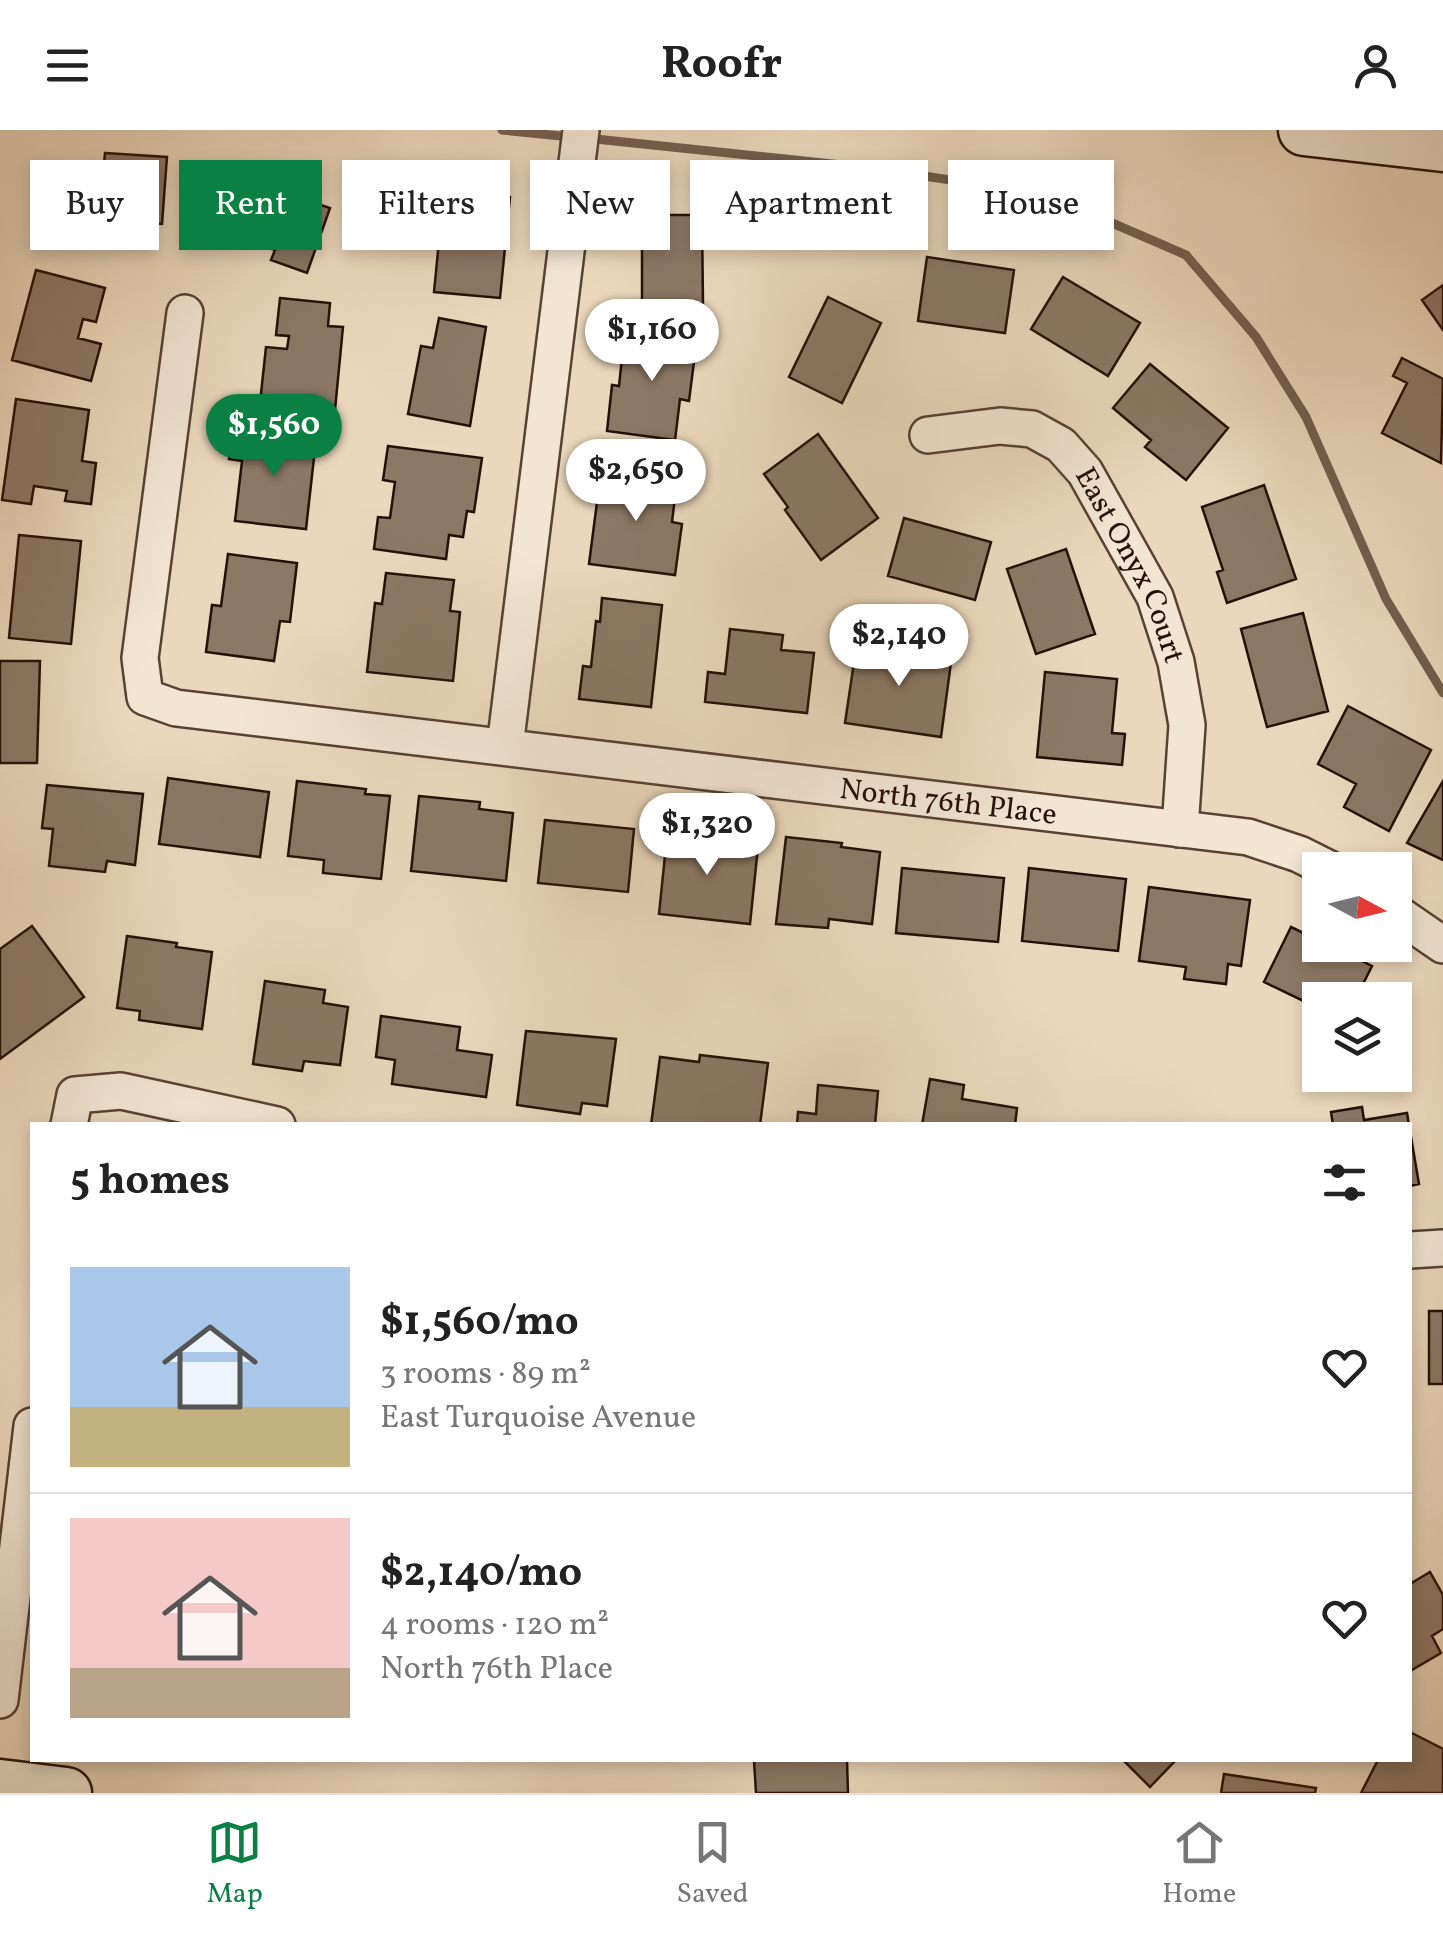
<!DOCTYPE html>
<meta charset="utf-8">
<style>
:root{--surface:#fff;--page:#f2f2f2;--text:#222;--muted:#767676;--line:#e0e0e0;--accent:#0b8043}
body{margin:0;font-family:Vollkorn,serif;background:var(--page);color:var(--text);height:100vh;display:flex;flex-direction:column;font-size:38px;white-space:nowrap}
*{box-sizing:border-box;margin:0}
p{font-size:32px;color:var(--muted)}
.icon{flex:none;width:55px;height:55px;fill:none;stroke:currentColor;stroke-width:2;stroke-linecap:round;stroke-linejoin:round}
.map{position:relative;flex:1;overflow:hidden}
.drawer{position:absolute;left:30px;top:992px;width:1382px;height:640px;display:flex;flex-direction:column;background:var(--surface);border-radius:0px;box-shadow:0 5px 15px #0003}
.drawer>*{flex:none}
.banner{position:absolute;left:30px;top:30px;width:1385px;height:90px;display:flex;gap:20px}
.needle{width:65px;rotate:97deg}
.controls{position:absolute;left:1302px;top:722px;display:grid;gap:20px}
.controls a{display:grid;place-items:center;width:110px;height:110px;border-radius:0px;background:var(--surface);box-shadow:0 5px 15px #0003;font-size:50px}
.price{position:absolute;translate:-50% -85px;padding:0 22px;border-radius:35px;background:#fff;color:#222;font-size:32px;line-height:65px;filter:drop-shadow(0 2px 5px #0008)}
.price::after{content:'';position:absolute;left:50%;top:60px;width:30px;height:22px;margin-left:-15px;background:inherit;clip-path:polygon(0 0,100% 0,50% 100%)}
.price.selected{background:var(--accent);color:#fff}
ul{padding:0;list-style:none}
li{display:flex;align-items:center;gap:30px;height:250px;padding:0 40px}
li+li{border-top:2px solid var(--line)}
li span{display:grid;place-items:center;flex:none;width:280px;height:200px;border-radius:0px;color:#555}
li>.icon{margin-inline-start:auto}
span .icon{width:120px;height:120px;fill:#fffc;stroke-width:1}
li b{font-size:42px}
h2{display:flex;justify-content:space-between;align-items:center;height:120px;padding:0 40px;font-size:42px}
.pill{padding:0 35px;border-radius:0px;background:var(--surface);box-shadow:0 5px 15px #0003;font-size:35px;line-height:90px}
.pill.selected{background:var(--accent);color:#fff}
header{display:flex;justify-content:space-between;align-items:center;height:130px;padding:0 40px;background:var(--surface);font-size:45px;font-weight:700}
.dock{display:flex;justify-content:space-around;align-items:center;height:140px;border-top:2px solid var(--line);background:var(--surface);font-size:28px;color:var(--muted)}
.dock a{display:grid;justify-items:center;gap:5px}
.dock .selected{color:var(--accent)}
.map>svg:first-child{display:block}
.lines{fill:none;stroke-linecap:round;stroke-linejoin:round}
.stream{stroke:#745f4e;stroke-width:9}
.building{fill:#8c7865;stroke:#261007;stroke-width:2.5}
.street-casing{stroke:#574234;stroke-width:40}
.secondary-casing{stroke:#261007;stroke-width:55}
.street{stroke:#f2e6d3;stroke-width:35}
.secondary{stroke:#f2e6d3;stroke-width:50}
.labels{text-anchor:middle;stroke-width:9;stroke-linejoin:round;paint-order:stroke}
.street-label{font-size:30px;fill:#261007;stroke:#f2e6d3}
</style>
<header><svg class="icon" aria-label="menu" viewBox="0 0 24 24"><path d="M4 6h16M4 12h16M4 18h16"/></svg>Roofr<svg class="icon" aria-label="person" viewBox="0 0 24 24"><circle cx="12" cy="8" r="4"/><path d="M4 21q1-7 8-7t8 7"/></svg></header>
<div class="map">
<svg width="1443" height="1663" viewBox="0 0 1443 1663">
<rect width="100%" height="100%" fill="#ebd8bc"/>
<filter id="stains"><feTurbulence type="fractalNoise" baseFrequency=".002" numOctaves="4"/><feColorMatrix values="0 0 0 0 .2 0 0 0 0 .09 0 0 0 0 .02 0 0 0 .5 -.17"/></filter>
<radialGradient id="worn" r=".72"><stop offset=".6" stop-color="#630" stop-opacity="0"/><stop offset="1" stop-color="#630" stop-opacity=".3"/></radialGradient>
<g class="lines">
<path class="stream" d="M502,0L571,7
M586,8L870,38L1045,64L1186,125L1256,207L1306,287L1386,469L1443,563"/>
</g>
<path class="building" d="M105,23L167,27L162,94L100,90L99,105L62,102L68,32L104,34Z
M234,37L254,44L257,37L308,56L303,69L330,78L307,143L271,130L275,120L212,98Z
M444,60L510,67L500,168L434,162Z
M642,85H702L703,175H642Z
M927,127L1014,140L1005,203L918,191Z
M36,140L105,158L96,192L83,189L78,208L101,214L91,251L12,230Z
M1063,147L1140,193L1108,246L1031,199Z
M1443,155V200L1422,170Z
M828,167L881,193L842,273L789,247Z
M280,168L330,173L328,196L343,197L334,290L259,282L266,217L287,219L289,206L276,205Z
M439,188L486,197L470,296L408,284L421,216L433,218Z
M625,200L697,208L689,271L680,269L675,310L607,301L612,255L619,256Z
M1402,228L1443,249L1441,333L1382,303L1407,253L1393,246Z
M1150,234L1228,298L1186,350L1145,317L1151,310L1113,278Z
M16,269L89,280L82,331L96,333L91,374L65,371L67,361L34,356L31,374L2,370Z
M233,301L316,310L306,399L235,391L242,331L229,329Z
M818,304L878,388L821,430L785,380L788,377L764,344Z
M388,316L482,328L474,382L467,381L463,407L449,405L446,429L374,419L378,387L390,388L395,352L383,350Z
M601,341L677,351L672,392L682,394L675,445L589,434Z
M1264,355L1296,449L1227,473L1217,442L1223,440L1202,377Z
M904,388L991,412L975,470L888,446Z
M19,405L81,411L71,514L9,508Z
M1066,419L1095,504L1036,524L1007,439Z
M228,424L297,433L290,492L280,491L274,531L206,522L212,475L221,476Z
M386,443L454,450L450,481L460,482L453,551L367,542L375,473L382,474Z
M602,468L662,475L651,577L579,569L583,536L591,537L596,491L600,492Z
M1303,483L1328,581L1267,597L1241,499Z
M730,499L783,505L781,520L814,523L807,583L705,572L708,542L725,544Z
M857,512L952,525L941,607L845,593Z
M0,531H40L37,633H0Z
M1045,542L1117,549L1112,603L1125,604L1122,635L1037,627Z
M1348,576L1431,620L1389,701L1344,677L1356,654L1318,634Z
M168,648L269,662L260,727L159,714Z
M297,651L366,659L365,664L390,666L381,749L323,743L324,730L288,726Z
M1443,651V730L1407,713Z
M47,655L143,664L135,735L107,731L105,742L49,736L53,699L42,698Z
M419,666L480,672L479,679L513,683L506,751L411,741Z
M545,690L634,699L628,762L538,753Z
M668,696L700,700L698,711L758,717L750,794L659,784Z
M786,707L842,713L841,717L880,722L872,794L829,789L828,798L776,794Z
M902,738L1004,748L998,812L896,803Z
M1029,738L1126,749L1118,821L1022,811Z
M1149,757L1250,770L1241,836L1228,834L1226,854L1184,849L1186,837L1139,831Z
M32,796L84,867L0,929V819Z
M1291,797L1320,811V815H1329L1372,836L1355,870H1320V879L1264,852Z
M127,806L177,813L176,817L212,822L202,899L139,890L140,881L117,878Z
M265,851L325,860L323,873L348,877L340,935L304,931L302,941L253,934Z
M381,886L460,897L457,920L492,925L486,967L392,954L395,930L376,927Z
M526,901L616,909L607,976L582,973L580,984L517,975Z
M700,925L768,933L760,995H651L660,927L699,932Z
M930,949L964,955L962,969L1017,978L1015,995H922Z
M818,955L878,961L875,995H797L798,982L816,984Z
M1362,977L1364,990L1407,983L1409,995H1333L1331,982Z
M1410,1001L1419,1054L1410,1056Z
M1429,1181H1443V1254H1429Z
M1430,1442L1443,1465V1499L1432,1506L1441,1523L1410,1541V1454Z
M1410,1602L1443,1619V1663H1361L1378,1630H1410Z
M754,1630H847L848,1663H756Z
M1123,1630H1176L1150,1657Z
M1224,1644L1316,1658L1315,1663H1221Z"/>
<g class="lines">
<defs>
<g id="street">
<path id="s1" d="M185,183L140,528L145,567L176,578L1248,707L1299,724L1331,740"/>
<path id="s2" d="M928,305L1000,296L1032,299L1061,315L1085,342L1155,467L1176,532L1187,595L1180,699"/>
<path d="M505,617L581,0"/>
<path d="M1395,782L1443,815"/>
<path d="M69,995L75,965L121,961L277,995"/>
<path d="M1410,1120L1443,1118"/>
<path d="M0,1570L32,1296"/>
</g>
<path id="secondary" d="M1304,0L1443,16
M0,1655L66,1663"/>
</defs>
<use href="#street" class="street-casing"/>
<use href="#secondary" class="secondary-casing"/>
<use href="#street" class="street"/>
<use href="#secondary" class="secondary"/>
</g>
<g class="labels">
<g class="street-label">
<text dy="10" stroke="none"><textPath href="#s2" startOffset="278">East Onyx Court</textPath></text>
<text dy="10" stroke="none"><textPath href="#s1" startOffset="1198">North 76th Place</textPath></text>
</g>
</g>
<rect width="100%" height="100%" filter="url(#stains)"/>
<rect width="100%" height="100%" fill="url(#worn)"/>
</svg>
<div class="controls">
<a><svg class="needle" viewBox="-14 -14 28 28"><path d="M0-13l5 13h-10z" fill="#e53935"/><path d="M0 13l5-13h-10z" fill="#767676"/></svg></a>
<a><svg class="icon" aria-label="layers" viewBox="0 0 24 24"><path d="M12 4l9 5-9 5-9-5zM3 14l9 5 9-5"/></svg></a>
</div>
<b class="price" style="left:652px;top:254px">$1,160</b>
<b class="price selected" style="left:274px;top:349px">$1,560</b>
<b class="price" style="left:636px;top:394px">$2,650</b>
<b class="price" style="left:899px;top:559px">$2,140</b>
<b class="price" style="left:707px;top:748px">$1,320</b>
<div class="banner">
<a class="pill">Buy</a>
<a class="pill selected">Rent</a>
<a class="pill">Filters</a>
<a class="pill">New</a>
<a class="pill">Apartment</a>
<a class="pill">House</a>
</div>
<section class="drawer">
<h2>5 homes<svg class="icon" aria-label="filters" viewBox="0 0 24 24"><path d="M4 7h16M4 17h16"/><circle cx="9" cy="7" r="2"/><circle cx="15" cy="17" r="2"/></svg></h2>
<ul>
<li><span style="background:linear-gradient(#a9c7e8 70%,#c2b280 0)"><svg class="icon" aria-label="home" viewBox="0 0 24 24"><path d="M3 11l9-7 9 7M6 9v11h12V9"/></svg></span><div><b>$1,560/mo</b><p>3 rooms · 89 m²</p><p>East Turquoise Avenue</p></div><svg class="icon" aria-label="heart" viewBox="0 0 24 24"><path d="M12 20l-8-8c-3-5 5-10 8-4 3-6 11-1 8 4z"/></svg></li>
<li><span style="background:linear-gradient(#f6c9c9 75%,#b9a48a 0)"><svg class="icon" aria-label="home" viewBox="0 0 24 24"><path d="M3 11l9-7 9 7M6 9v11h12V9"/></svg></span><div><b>$2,140/mo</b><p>4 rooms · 120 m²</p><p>North 76th Place</p></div><svg class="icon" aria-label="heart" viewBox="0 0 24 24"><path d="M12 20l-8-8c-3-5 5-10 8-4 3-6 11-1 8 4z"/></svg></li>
</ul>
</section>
</div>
<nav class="dock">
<a class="selected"><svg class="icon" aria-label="map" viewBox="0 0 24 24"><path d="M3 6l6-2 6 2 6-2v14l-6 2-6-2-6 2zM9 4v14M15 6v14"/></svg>Map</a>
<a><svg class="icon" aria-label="saved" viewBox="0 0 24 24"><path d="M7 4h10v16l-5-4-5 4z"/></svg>Saved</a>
<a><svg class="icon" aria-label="home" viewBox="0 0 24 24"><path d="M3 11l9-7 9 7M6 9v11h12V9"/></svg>Home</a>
</nav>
